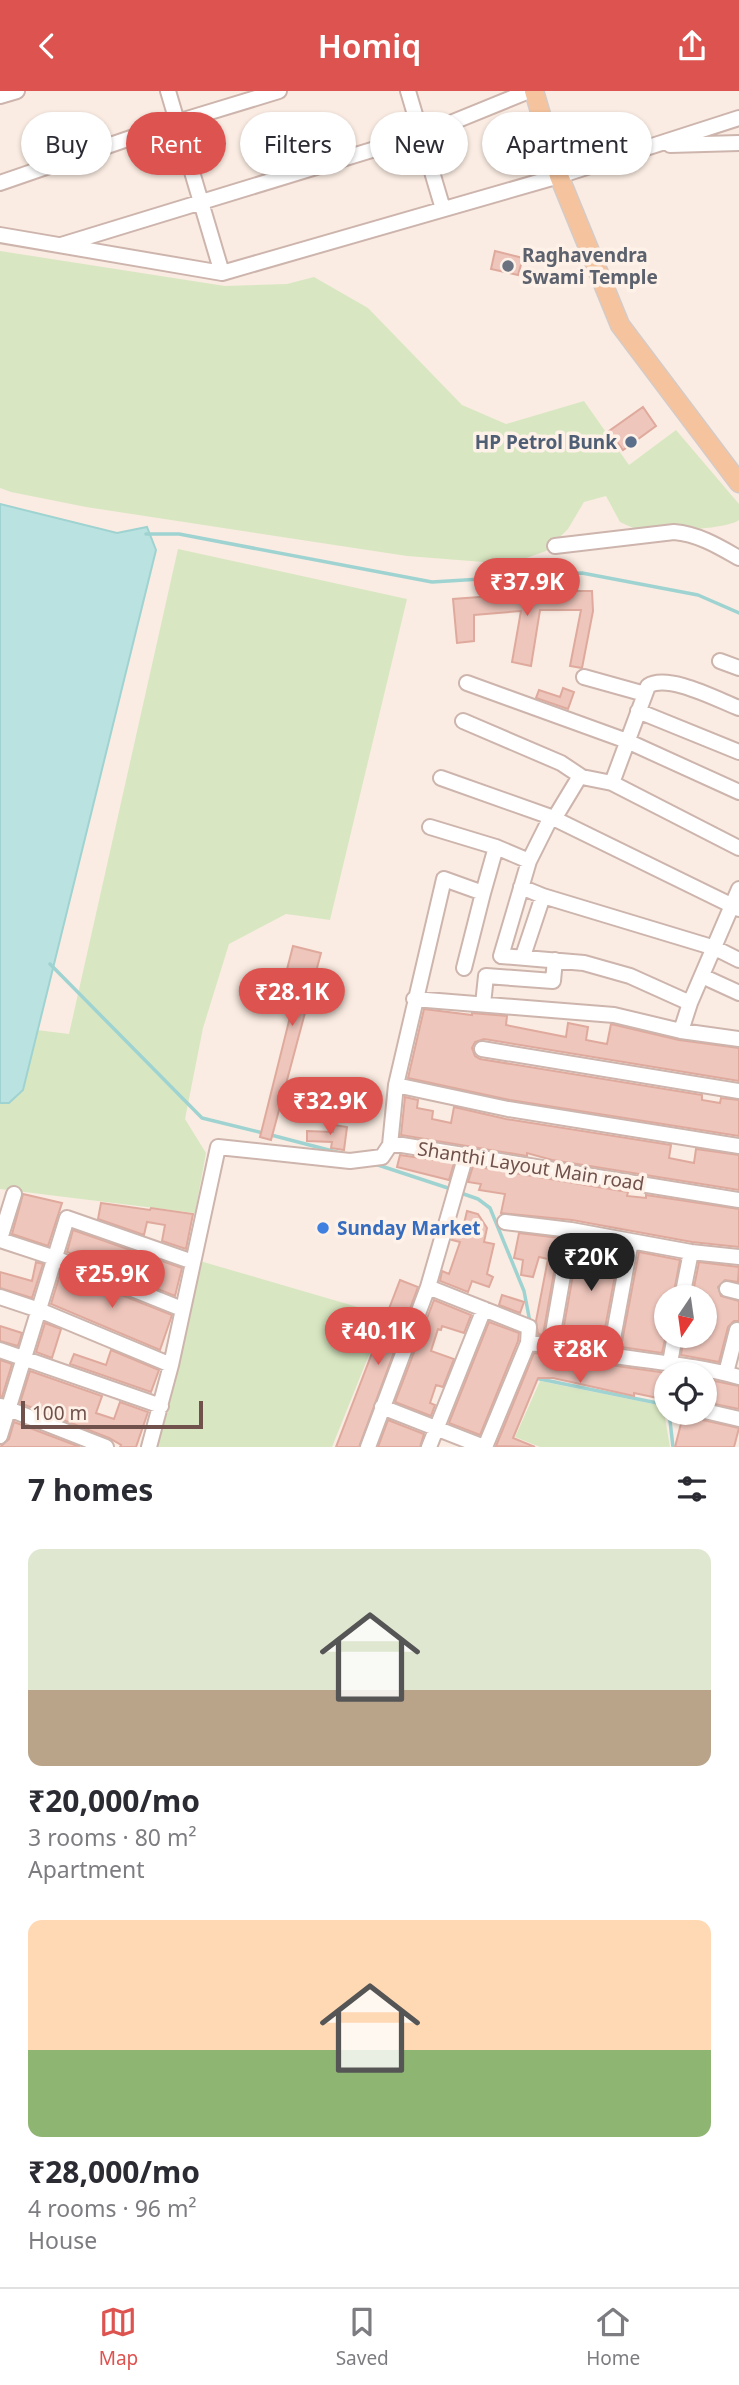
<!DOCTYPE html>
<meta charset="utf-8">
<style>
:root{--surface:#fff;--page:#f7f7f7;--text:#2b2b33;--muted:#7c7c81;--line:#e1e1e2;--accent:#dd534f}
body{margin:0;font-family:"Noto Sans",sans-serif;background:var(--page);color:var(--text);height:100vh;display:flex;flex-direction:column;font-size:26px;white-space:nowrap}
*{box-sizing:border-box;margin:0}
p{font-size:23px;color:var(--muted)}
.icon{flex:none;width:38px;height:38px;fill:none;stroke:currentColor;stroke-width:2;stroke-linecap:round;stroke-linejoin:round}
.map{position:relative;height:1356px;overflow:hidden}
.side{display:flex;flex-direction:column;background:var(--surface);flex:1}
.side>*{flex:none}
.hud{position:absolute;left:21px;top:21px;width:698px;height:63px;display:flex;gap:14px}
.needle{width:46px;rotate:193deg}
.buttons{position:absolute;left:654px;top:1194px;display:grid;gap:14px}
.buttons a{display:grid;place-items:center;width:63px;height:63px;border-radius:50%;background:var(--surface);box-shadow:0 2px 5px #0004;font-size:35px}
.scale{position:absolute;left:21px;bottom:18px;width:182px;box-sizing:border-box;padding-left:7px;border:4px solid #70514b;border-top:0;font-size:19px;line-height:24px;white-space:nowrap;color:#70514b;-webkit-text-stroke:5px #fef1e8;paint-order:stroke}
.price{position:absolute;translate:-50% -60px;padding:0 16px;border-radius:24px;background:var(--accent);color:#fff;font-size:23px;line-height:46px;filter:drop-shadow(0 2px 4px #0008)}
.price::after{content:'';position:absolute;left:50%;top:42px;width:21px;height:16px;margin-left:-10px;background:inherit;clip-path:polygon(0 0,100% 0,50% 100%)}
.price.active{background:#222;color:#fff}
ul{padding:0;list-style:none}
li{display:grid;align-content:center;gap:14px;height:371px;padding:0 28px}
li span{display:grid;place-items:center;height:217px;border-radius:14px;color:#555}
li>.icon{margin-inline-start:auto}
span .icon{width:126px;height:126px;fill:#fffc;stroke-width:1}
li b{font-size:30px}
h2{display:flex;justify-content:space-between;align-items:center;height:84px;padding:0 28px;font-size:30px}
.tag{padding:0 24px;border-radius:32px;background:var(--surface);box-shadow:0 2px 5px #0004;font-size:24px;line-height:63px}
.tag.active{background:var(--accent);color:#fff}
header{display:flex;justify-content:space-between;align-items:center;height:91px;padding:0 28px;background:var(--accent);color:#fff;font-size:32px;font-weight:600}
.dock{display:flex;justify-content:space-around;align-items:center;height:98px;border-top:2px solid var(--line);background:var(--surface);font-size:19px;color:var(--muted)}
.dock a{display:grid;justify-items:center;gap:4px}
.dock .active{color:var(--accent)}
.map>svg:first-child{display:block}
.green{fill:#d8e7c2}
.water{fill:#b9e2e0;stroke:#9fd3d1;stroke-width:2}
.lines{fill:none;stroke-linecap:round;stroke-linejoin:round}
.stream{stroke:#9fd3d1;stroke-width:3.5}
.building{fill:#eec6bc;stroke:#dfaa9d;stroke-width:2}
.minor-casing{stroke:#cdb5ad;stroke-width:18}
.major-casing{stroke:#d4cbc9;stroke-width:21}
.minor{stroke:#fff;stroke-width:14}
.major{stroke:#f5c49e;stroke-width:18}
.worship-dot{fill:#6b7280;stroke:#fef1e8;stroke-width:2.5}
.service-dot{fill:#5c6f8a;stroke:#fef1e8;stroke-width:2.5}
.shop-dot{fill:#3f7fe0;stroke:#fef1e8;stroke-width:2.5}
.labels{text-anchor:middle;stroke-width:7;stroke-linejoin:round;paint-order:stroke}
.worship-label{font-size:19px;font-weight:bold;fill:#5b616d;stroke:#fef1e8;text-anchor:start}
.service-label{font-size:19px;font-weight:bold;fill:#4e5e75;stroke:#fef1e8;text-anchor:end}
.street-label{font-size:19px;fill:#70514b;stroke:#fef1e8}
.shop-label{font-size:19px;font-weight:bold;fill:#366cbe;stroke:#fef1e8;text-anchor:start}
</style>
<header><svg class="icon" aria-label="back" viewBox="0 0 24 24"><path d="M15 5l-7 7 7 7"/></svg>Homiq<svg class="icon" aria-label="share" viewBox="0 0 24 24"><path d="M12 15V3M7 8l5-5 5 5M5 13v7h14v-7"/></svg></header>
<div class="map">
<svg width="739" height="1356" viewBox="0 0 739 1356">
<rect width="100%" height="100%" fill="#faece2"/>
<path class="green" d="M0,160L225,195L287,193L314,186L368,217L462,314L506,333L584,310L629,374L676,339L739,413V429C729,438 656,442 641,439C634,438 627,434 620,431L606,405L584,411L568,438L546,460L509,473L407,465L86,416L11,401L0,397Z
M178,458L407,508L330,829L286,823L229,853L203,937L185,1028L206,1062L195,1122L0,1098V1012H9L23,999L37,939L69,943Z
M200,1170L385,1224L332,1356H157Z
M540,1290L663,1315L670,1356H540L515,1346Z"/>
<path class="water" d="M0,413L117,442L147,436L156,459L23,999L9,1012H0Z"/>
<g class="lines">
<path class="stream" d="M146,443H179L432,491L582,482L698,504L739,522
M50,873L202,1027L263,1042
M271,1044L348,1064
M375,1073L451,1098
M458,1101L478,1108L490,1117L524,1200L530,1231
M535,1287L667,1314
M669,1321L673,1356"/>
</g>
<path class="building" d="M495,160L523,167L518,184L491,178Z
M643,316L656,335L623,359L609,340Z
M521,500H592L593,520L582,577L570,575L581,519H540L531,575L512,571L521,520L474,524V550L457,552L453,508L521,503Z
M563,597L574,601L568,618L536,607L539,599L560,606Z
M293,855L321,862L271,1049L260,1046L298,894L284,890Z
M424,918L472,924V922L507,925L506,934L566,946L568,932L588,936L586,949L607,953L611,933L679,949L739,957V990L484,948L475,951L472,957L475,965L480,968L702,1004V1009L720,1012L721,1007L739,1009V1045L510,1009L408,987Z
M405,1006L418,1009L417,1017L433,1020L432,1028L451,1032L454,1016L506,1028L671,1054L669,1067L694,1072L696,1058L739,1064V1099L552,1069L527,1062V1065L401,1044Z
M334,1034L347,1036L344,1059L331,1057L332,1051L307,1050V1040L333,1041Z
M400,1064L454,1072L449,1089L397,1076Z
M473,1075L628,1101L627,1105L646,1107V1104L739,1118V1156L692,1151L572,1129L501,1122L505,1103L479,1099L481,1093L468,1091Z
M23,1103L62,1112L48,1155L12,1143Z
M101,1112L150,1119L151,1117L193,1123L186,1158L162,1150L165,1134L147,1131L144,1144L98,1128Z
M467,1120L478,1123L487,1137L484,1151L494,1153L487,1183L493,1186L489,1196L472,1190L468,1201L440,1190L442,1180L449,1183L460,1151L452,1149L456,1135L463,1137Z
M73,1139L182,1177L175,1205L67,1161Z
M519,1142L560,1147L543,1244L538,1243L536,1230L548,1168L539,1166L533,1186L521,1184L523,1169L514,1167Z
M579,1150L620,1158L602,1253L562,1246Z
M639,1161L680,1169L673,1206H667V1239L662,1262L621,1256Z
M36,1171L43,1173L32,1207L0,1197V1181L32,1190Z
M699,1171L739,1176L738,1191L725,1189L718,1196L721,1205L739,1210V1230H734L728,1236L719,1271L681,1264L684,1244H705V1206H692Z
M61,1180L172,1224L160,1259L51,1213Z
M400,1189L418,1196L359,1356H336Z
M502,1204L524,1211L520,1222L499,1214Z
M434,1209L471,1224L464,1242L442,1235L441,1239L438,1238L431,1260L454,1268L443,1296L436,1294L430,1312L435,1314L431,1325L395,1311Z
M489,1231L519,1242L518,1250L480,1344L449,1332Z
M45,1232L61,1238L52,1267L36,1261Z
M0,1235L22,1242L18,1255L0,1250Z
M111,1259L159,1279L151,1301L70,1273L74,1263L106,1274Z
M534,1262L624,1276L674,1283H667V1309L634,1302V1305L553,1287H538L513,1347L535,1356L496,1355Z
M0,1269L12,1273L2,1306H0Z
M30,1280L102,1305L96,1322L114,1328L120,1311L148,1321L136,1356H120L121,1354L109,1347L20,1312Z
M705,1288L739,1295V1318L705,1311Z
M684,1321L697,1325L703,1329L739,1337L734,1356H675Z
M388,1329L424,1343L420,1356H378Z
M14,1331L80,1356H0L9,1348Z"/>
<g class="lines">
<defs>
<path id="minor" d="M168,0L222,182
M408,0L443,118
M0,5L17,0
M670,54L739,52
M0,92L177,31L279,0
M0,144L222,182L559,85L739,27
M61,154L421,44L529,0
M555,455L674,441C698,443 718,455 739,467
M720,570L739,577
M584,586L645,603
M467,592L627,650L739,701
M638,620L739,661
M463,630L561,672L582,686L612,692L648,595C668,582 718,609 739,617
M441,687L551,726L739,818
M612,692L739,757
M551,726L529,770L501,865L584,872L630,885L690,912
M554,728L580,685
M430,736L496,756L529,770
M521,796L543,805L715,857L739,869
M523,865L543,805
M464,877L483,802
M702,885L739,902
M414,908L614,924L681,940L739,948
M483,913L486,885L553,890L555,869
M681,940L690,912L739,798
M482,958L739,1000
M396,994L508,1018L739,1055
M390,1054H402L739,1109
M505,1131L571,1139
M0,1148L14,1103
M0,1149L55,1167L182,1218
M428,1196L529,1236L528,1252L485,1356
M727,1198L739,1201
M0,1206L39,1219L171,1274
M682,1206L691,1161
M528,1252C556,1254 582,1260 609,1264C653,1271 696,1274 739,1286
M551,1253L571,1139L691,1161L739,1166
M0,1259L161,1315
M610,1264L631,1150
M670,1272L675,1244
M726,1282L737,1239
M1,1315L106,1356
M382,1316L484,1356
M705,1320L739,1328
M0,1345L67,1127L193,1171
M149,1356L171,1274L218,1056L350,1070L382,1066L390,1054L396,994L444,788L483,802L496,756
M368,1356L428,1196L466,1064
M429,1356L484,1218"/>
<path id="major" d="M534,0L559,85L620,234L739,392"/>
</defs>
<use href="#minor" class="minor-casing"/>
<use href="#major" class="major-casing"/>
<use href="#minor" class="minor"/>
<use href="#major" class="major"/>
</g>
<circle class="worship-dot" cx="508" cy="175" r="7"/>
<circle class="service-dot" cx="631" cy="351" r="7"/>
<circle class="shop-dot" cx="323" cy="1137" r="7"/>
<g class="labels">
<g class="worship-label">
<text x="522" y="171">Raghavendra<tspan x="522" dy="22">Swami Temple</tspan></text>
</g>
<g class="service-label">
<text x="617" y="358">HP Petrol Bunk</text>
</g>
<g class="street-label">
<text transform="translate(531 1075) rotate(9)" y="7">Shanthi Layout Main road</text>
</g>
<g class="shop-label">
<text x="337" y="1144">Sunday Market</text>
</g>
</g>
</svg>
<div class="buttons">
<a><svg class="needle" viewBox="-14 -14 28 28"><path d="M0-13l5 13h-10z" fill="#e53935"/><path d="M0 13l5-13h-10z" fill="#7c7c81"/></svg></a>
<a><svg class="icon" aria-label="locate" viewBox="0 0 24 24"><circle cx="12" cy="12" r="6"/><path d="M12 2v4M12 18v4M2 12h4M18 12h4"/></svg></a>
</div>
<div class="scale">100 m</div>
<b class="price" style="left:527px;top:527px">₹37.9K</b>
<b class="price" style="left:292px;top:937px">₹28.1K</b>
<b class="price" style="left:330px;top:1046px">₹32.9K</b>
<b class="price active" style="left:591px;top:1202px">₹20K</b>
<b class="price" style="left:112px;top:1219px">₹25.9K</b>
<b class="price" style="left:378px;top:1276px">₹40.1K</b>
<b class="price" style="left:580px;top:1294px">₹28K</b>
<div class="hud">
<a class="tag">Buy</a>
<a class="tag active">Rent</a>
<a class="tag">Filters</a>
<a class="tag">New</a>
<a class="tag">Apartment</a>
</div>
</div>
<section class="side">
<h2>7 homes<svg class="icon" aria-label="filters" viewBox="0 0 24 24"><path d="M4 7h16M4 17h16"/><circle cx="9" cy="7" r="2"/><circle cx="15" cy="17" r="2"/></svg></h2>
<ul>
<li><span style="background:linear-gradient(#dfe7d0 65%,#b9a48a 0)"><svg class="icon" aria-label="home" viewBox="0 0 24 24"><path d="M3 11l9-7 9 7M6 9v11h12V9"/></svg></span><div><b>₹20,000/mo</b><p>3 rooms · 80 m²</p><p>Apartment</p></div></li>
<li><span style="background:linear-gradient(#ffd9b3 60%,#8fb573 0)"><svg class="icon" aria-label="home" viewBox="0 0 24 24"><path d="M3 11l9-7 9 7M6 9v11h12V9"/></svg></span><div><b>₹28,000/mo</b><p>4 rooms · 96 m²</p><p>House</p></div></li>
</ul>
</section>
<nav class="dock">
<a class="active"><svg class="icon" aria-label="map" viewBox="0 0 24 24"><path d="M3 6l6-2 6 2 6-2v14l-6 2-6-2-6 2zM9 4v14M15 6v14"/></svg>Map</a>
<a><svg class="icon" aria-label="saved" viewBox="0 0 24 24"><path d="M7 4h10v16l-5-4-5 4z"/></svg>Saved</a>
<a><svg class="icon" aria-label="home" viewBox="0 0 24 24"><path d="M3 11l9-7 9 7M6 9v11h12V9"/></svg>Home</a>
</nav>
